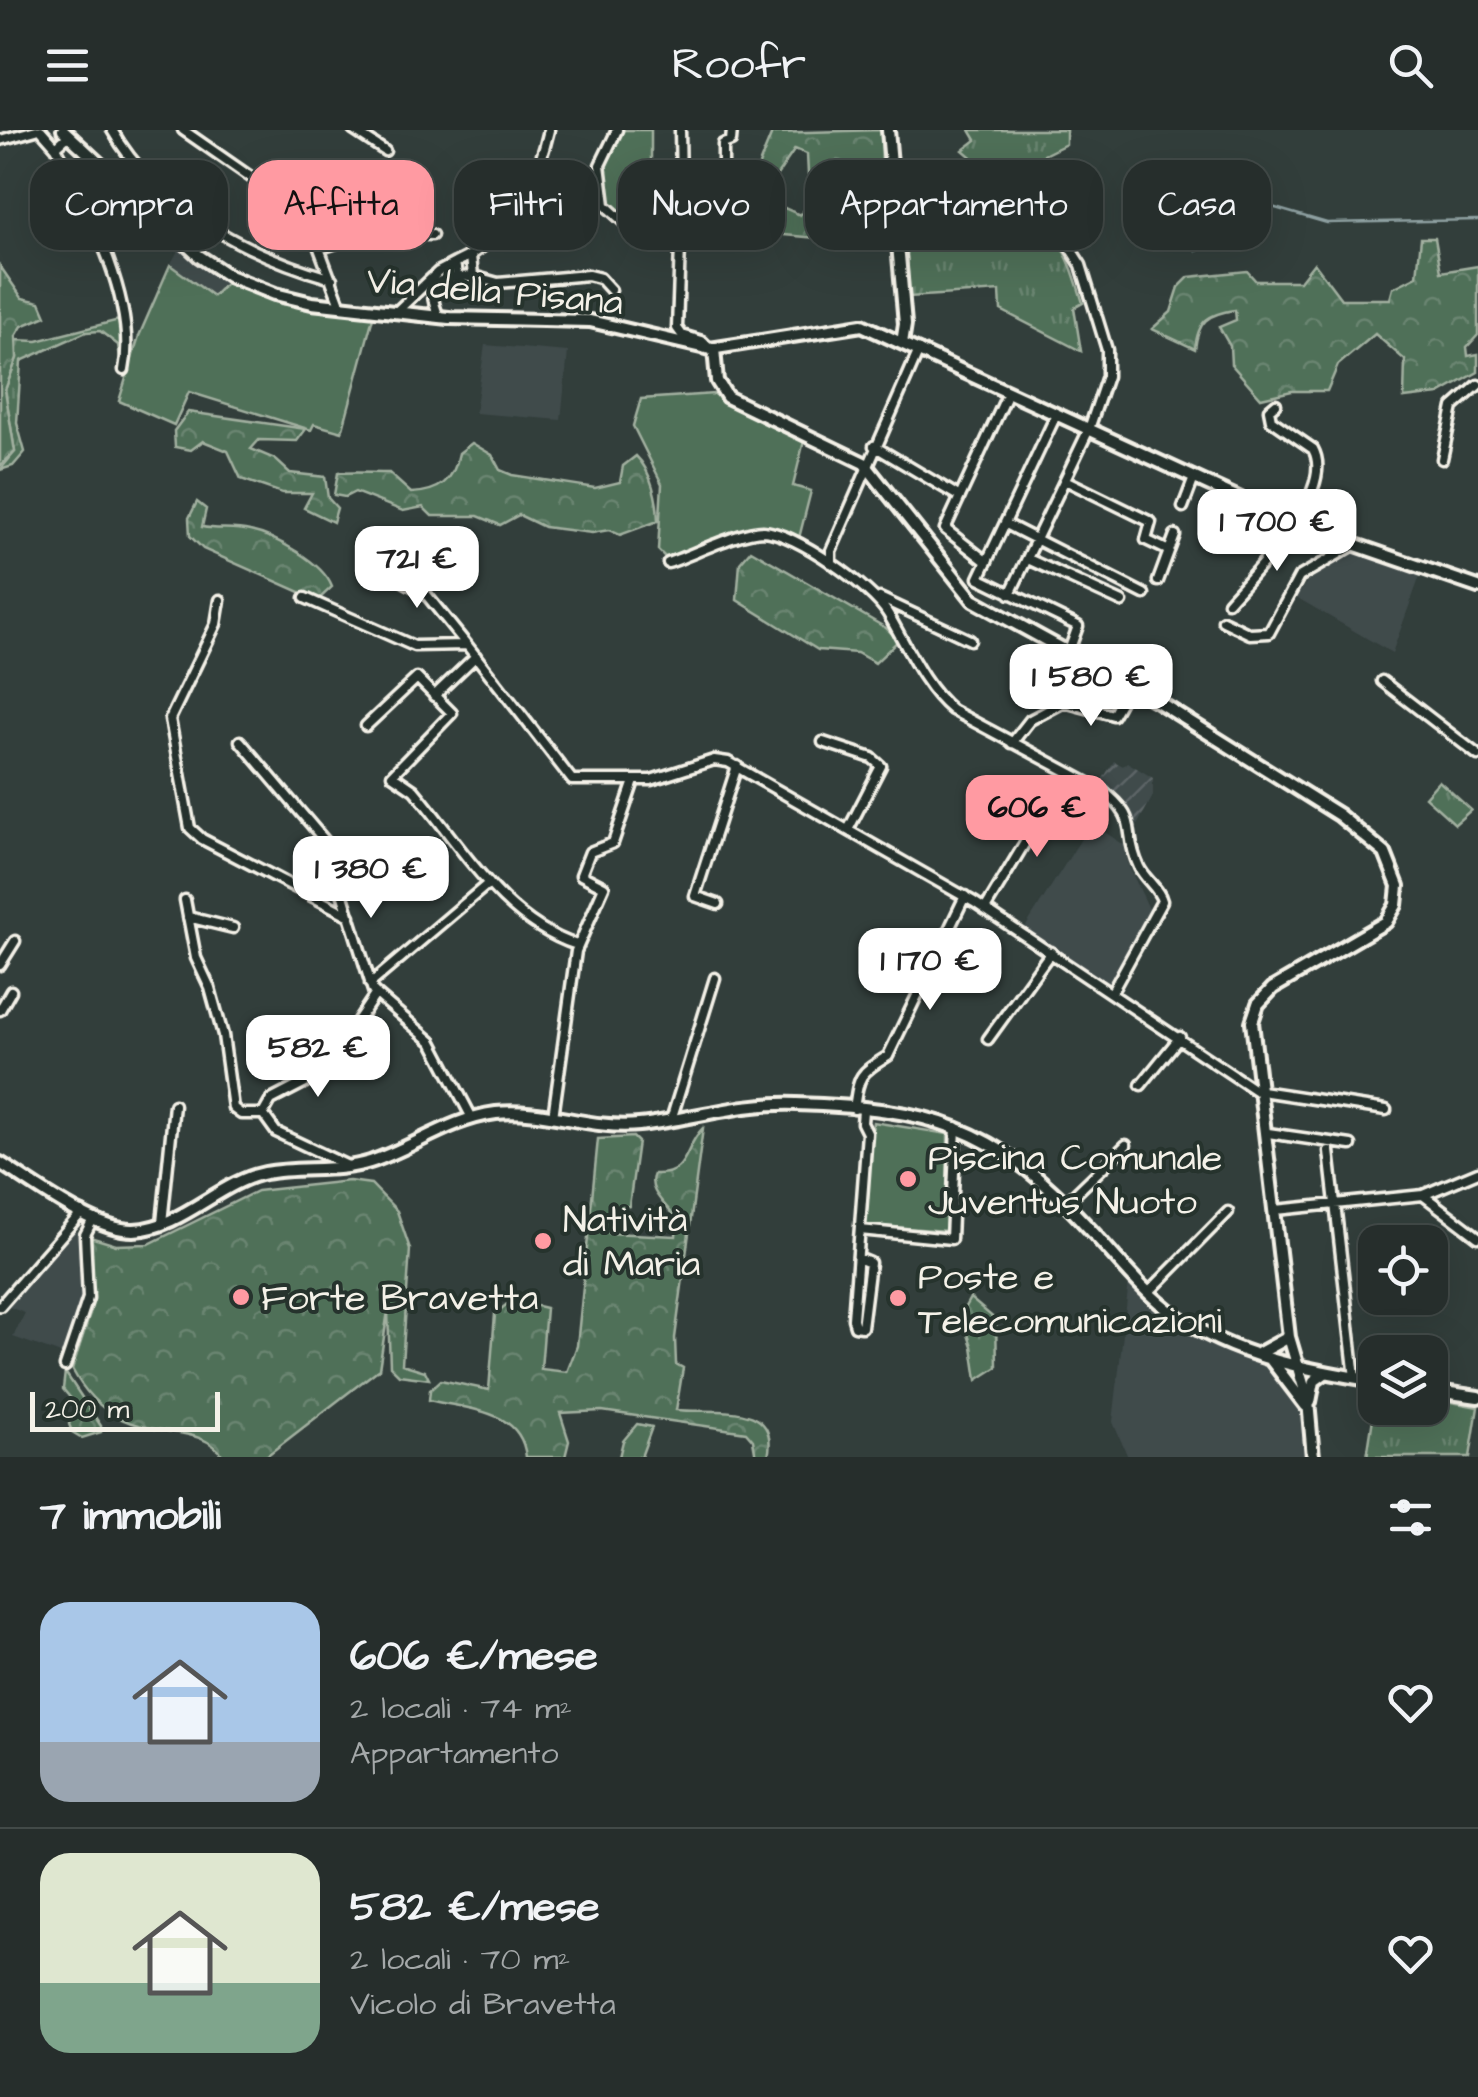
<!DOCTYPE html>
<html lang="it">
<meta charset="utf-8">
<style>
:root{--surface:#262e2c;--page:#2e3634;--text:#f1f3f6;--muted:#a4a8a9;--line:#424a48;--accent:#ff9aa2}
body{margin:0;font-family:"Architects Daughter",sans-serif;background:var(--page);color:var(--text);height:100vh;display:flex;flex-direction:column;font-size:38px;white-space:nowrap}
*{box-sizing:border-box;margin:0}
p{font-size:32px;color:var(--muted)}
.icon{flex:none;width:55px;height:55px;fill:none;stroke:currentColor;stroke-width:2;stroke-linecap:round;stroke-linejoin:round}
.map{position:relative;height:1327px;overflow:hidden}
.sheet{display:flex;flex-direction:column;background:var(--surface);flex:1}
.sheet>*{flex:none}
.hud{position:absolute;left:30px;top:30px;width:1420px;height:90px;display:flex;gap:20px}
.buttons{position:absolute;left:1358px;top:1095px;display:grid;gap:20px}
.buttons a{display:grid;place-items:center;width:90px;height:90px;border-radius:20px;background:var(--surface);box-shadow:0 10px 40px #0002,0 0 0 2px var(--line);font-size:50px}
.scale{position:absolute;left:30px;bottom:25px;width:190px;box-sizing:border-box;padding-left:10px;border:5px solid #f4f1e8;border-top:0;font-size:28px;line-height:35px;white-space:nowrap;color:#f4f1e8;-webkit-text-stroke:8px #26332d;paint-order:stroke}
.price{position:absolute;translate:-50% -85px;padding:0 22px;border-radius:20px;background:#fff;color:#222;font-size:32px;line-height:65px;filter:drop-shadow(0 2px 5px #0008)}
.price::after{content:'';position:absolute;left:50%;top:60px;width:30px;height:22px;margin-left:-15px;background:inherit;clip-path:polygon(0 0,100% 0,50% 100%)}
.price.on{background:var(--accent);color:#111}
ul{padding:0;list-style:none}
li{display:flex;align-items:center;gap:30px;height:250px;padding:0 40px}
li+li{border-top:2px solid var(--line)}
li span{display:grid;place-items:center;flex:none;width:280px;height:200px;border-radius:30px;color:#555}
li>.icon{margin-inline-start:auto}
span .icon{width:120px;height:120px;fill:#fffc;stroke-width:1}
li b{font-size:42px}
h2{display:flex;justify-content:space-between;align-items:center;height:120px;padding:0 40px;font-size:42px}
.tag{padding:0 35px;border-radius:30px;background:var(--surface);box-shadow:0 10px 40px #0002,0 0 0 2px var(--line);font-size:35px;line-height:90px}
.tag.on{background:var(--accent);color:#111}
header{display:flex;justify-content:space-between;align-items:center;height:130px;padding:0 40px;background:var(--surface);font-size:45px;font-weight:600}
.map>svg:first-child{display:block}
.built{fill:#404b4c}
.industrial{fill:url(#industrial-furrows)}
.grass{fill:url(#grass-tufts);stroke:#a2b0a0;stroke-width:2.5}
.forest{fill:url(#forest-crowns);stroke:#a2b0a0;stroke-width:2.5}
.garden{fill:#507059;stroke:#a2b0a0;stroke-width:2.5}
.lines{fill:none;stroke-linecap:round;stroke-linejoin:round}
.stream{stroke:#8d9fa0;stroke-width:2.5}
.street-casing{stroke:#f4f1e8;stroke-width:15}
.secondary-casing{stroke:#f4f1e8;stroke-width:18}
.street{stroke:#26332d;stroke-width:8}
.secondary{stroke:#26332d;stroke-width:10}
.poi-dot{fill:#ff9aa2;stroke:#26332d;stroke-width:4}
.labels{text-anchor:middle;stroke-width:8;stroke-linejoin:round;paint-order:stroke}
.street-label{font-size:38px;fill:#f4f1e8;stroke:#26332d}
.poi-label{font-size:38px;fill:#f4f1e8;stroke:#26332d;text-anchor:start}
</style>
<header><svg class="icon" aria-label="menu" viewBox="0 0 24 24"><path d="M4 6h16M4 12h16M4 18h16"/></svg>Roofr<svg class="icon" aria-label="search" viewBox="0 0 24 24"><circle cx="10" cy="10" r="6"/><path d="M15 15l6 6"/></svg></header>
<div class="map">
<svg width="1478" height="1327" viewBox="0 0 1478 1327">
<defs>
<pattern id="industrial-furrows" width="10" height="10" patternUnits="userSpaceOnUse" patternTransform="scale(2.5)"><rect width="10" height="10" fill="#404b4c"/><path d="M-1 1l2-2M0 10L10 0M9 11l2-2" fill="none" stroke="#5c6566"/></pattern>
<pattern id="grass-tufts" width="24" height="20" patternUnits="userSpaceOnUse" patternTransform="scale(2.5)"><rect width="24" height="20" fill="#507059"/><path d="M3 7l-1-3M5 7V3M7 7l1-3M15 17l-1-3M17 17v-4M19 17l1-3" fill="none" stroke="#6a8571"/></pattern>
<pattern id="forest-crowns" width="20" height="18" patternUnits="userSpaceOnUse" patternTransform="scale(2.5)"><rect width="20" height="18" fill="#507059"/><path d="M2 6a3 3 0 1 1 6 0M12 15a3 3 0 1 1 6 0" fill="none" stroke="#6a8571"/></pattern>
</defs>
<rect width="100%" height="100%" fill="#323e3b"/>
<filter id="ink" filterUnits="userSpaceOnUse"><feTurbulence type="fractalNoise" baseFrequency=".01" numOctaves="2"/><feDisplacementMap in="SourceGraphic" scale="20" xChannelSelector="R" yChannelSelector="G"/><feConvolveMatrix kernelMatrix="1 2 1 2 8 2 1 2 1" color-interpolation-filters="sRGB"/></filter>
<g filter="url(#ink)">
<path class="built" d="M179,119L226,153L214,166L170,135Z
M485,215L568,222L561,290L475,283Z
M1351,422L1420,446L1392,523L1296,467L1314,442Z
M1091,693L1124,715L1129,737L1151,783L1108,856L1023,801Z
M74,1100L81,1105L85,1161L64,1225L13,1207L25,1183L4,1175Z
M1129,1151L1173,1193L1276,1242L1302,1283L1306,1327H1128L1113,1292Z"/>
<path class="industrial" d="M1114,631L1123,636L1127,632L1153,648V666L1135,699L1123,674L1099,655Z"/>
<path class="grass" d="M970,0H1066V14L1011,41L963,53L975,30L963,20L976,10Z
M1010,88C1061,91 1070,132 1083,173L1074,178L1081,221L1001,180L1000,161L909,167L906,97Z
M119,190L124,212L121,234L118,215L100,201L86,202L21,231L17,293L25,322L13,336L0,340L15,322L5,260L17,228V210L37,211Z
M1439,651L1471,680L1455,694L1425,667Z
M1430,1268L1478,1277L1470,1327H1367L1375,1275L1430,1278Z"/>
<path class="forest" d="M881,0L882,34L856,54L840,99L828,109L784,105L761,80L780,76L800,85L821,59L808,45L807,24L795,19L773,51H757L756,42L772,3Z
M1421,108H1435L1441,142L1478,136V205L1467,217L1468,226L1478,224V242L1439,264L1404,268L1405,230L1375,204L1338,235L1327,261H1292L1261,268L1231,234L1230,216L1219,197L1236,190L1235,180C1207,184 1198,191 1195,219L1152,199L1171,182L1179,157L1189,147L1247,141L1256,151H1300L1314,133L1341,169H1390L1393,158L1417,146Z
M0,136L22,168L40,172L46,186L22,196L16,206L17,228L5,260L15,322L0,336Z
M188,282L306,299L297,311L259,310L251,319L275,329L290,343L325,347L328,368L337,378L333,392L304,378L312,363H282L241,349L228,321L203,311L191,320L175,317L174,301Z
M472,313L492,325L500,340L512,345L595,358L620,352L623,336L636,326C651,340 658,371 658,391L620,405L609,400L592,403L544,397L519,385L500,395L478,386H432L423,377L403,381L355,362L345,367L334,365L338,343C356,342 371,343 389,343L411,363C439,362 454,351 459,323Z
M197,372L206,379L202,397C218,400 234,397 250,401C274,406 323,432 332,457L318,470L203,419L190,406L189,388Z
M751,420L886,498L899,510L875,533L857,523L818,520L737,470L740,433Z
M703,998L675,1208L676,1234L683,1238L676,1280C713,1284 781,1269 768,1327H756L753,1310L746,1302L602,1281L560,1283L569,1311L565,1327H526C521,1279 469,1280 429,1270L430,1260L441,1250L489,1260L495,1184L512,1170L546,1178L541,1239L567,1242L577,1216L598,1009L633,1007L638,1012L629,1076L610,1078L609,1103L676,1106L677,1090C667,1075 646,1061 654,1044C690,1046 683,1017 703,998Z
M349,1051L371,1054L397,1081L410,1119L402,1234L425,1241L429,1249L399,1245L390,1236L388,1181L379,1239L265,1327H224C193,1281 119,1327 72,1239L91,1181L90,1107L116,1115L149,1114L257,1061Z
M970,1168L996,1190L997,1237L977,1250L972,1216L961,1184Z
M65,1242L101,1296V1302L82,1308L72,1302L69,1294L78,1277L63,1259Z
M637,1294L652,1297L641,1327H619L623,1311Z"/>
<path class="garden" d="M623,0H651V89L629,90L618,84C592,57 608,28 623,0Z
M170,135L213,166L226,153L281,174L373,187L342,302L314,294L311,300L189,262L174,295L119,271L139,206Z
M714,264L804,311L793,356L811,361L799,408L757,397L714,415L665,427L658,420L662,354L633,296L641,269Z
M873,992L948,1004L947,1101L864,1095Z"/>
<g class="lines">
<path class="stream" d="M1196,121L1265,75L1327,93L1478,90"/>
<defs>
<path id="street" d="M41,0L56,17
M112,0C156,78 248,125 332,149
M183,0L307,86L341,177
M353,0L385,21
M617,0L600,35L605,75L627,95H666L669,103
M680,0L681,53L724,52
M68,6L56,17C87,77 138,172 124,240
M0,10L36,0
M896,91L1030,82L1056,96L1081,135L1107,220V246L1089,299L1010,464
M322,118L366,103L432,105
M457,145L455,133C509,109 536,56 549,0
M473,146L498,153L588,145L600,148L611,160
M395,183L438,142L455,133
M439,187C422,148 443,148 473,146L471,126
M710,219L702,211L682,205L677,198L681,89L723,88V14L731,11L732,0
M1056,285L979,448L1078,496L1069,521
M874,316L960,367
M1442,329L1453,277L1478,255
M1065,350L1151,392L1146,410L1169,421L1158,451
M1183,377L1194,348
M1006,394L1144,464
M1169,421L1175,405
M1028,429L1122,472
M987,432L945,399L1008,263
M668,433C692,425 740,401 763,401C795,402 873,458 888,484C907,516 923,556 952,580L1100,659C1143,691 1121,699 1139,737C1145,750 1159,758 1162,771L1112,862
M831,433V421L919,220
M375,436L425,463L467,515
M305,468L414,516L467,515L572,650H651L714,630L728,632L974,772L1255,960L1386,980
M880,468L970,510
M220,470L216,494L170,589L190,698L202,709L350,786
M1228,472C1254,442 1337,362 1313,319L1271,290L1269,280L1276,274
M1223,491L1250,504L1269,503L1299,447L1354,415
M1096,536V548L1126,563
M1382,551L1478,625
M434,566L476,526
M366,596L417,548L452,583L392,645L414,660C462,717 503,791 577,815
M240,611L326,712L373,861L432,912L472,988
M823,612L872,628L881,636L848,700
M1012,613L1030,590L1064,572L1113,585L1130,555
M185,770L196,828L210,858L223,905L233,978L241,984H263
M718,774L695,766L737,636
M985,779L1044,681L1050,660
M188,787L233,798
M0,835L15,811
M370,854L489,753
M0,880L11,861
M988,909L1051,822
M1141,955L1180,907
M854,979C859,944 859,944 888,926L965,766
M553,987L576,821L604,757L581,745L590,722L613,713L634,651
M671,990L715,848
M1268,1003L1351,1015
M1329,1021L1355,1248
M350,1037L276,1002L263,984L271,970L323,943L375,865
M1423,1065L1478,1107
M1066,1073L1126,1015
M1276,1080L1423,1065L1478,1042
M162,1093L174,975
M860,1100L951,1109L956,997
M858,1128L870,1133L862,1197L855,1196L853,1189L867,1003L862,993L863,980
M1149,1162L1228,1082
M0,1176L82,1082
M65,1236L88,1168L85,1105L93,1089"/>
<path id="secondary" d="M63,0L199,126L229,146L275,164L312,173L449,188L590,191L710,219L862,195L1295,394L1478,457
M888,0L905,194L902,213
M714,219L717,251L727,267L864,333L973,470L1157,571L1339,685L1385,723L1398,756L1396,775L1386,792L1273,858L1258,874L1252,892L1289,1207L1308,1271L1313,1327
M0,1033C34,1054 95,1101 134,1100C182,1098 219,1052 265,1043C300,1036 335,1043 370,1032C413,1018 450,989 496,983C545,978 590,1000 639,995C692,989 743,972 796,974C930,978 993,995 1085,1094C1114,1124 1141,1161 1175,1185C1233,1226 1307,1240 1375,1251
M1260,1223L1289,1207
M1271,1230L1306,1276
M1430,1260L1478,1267
M1310,1272L1314,1251L1325,1243"/>
</defs>
<use href="#street" class="street-casing"/>
<use href="#secondary" class="secondary-casing"/>
<use href="#street" class="street"/>
<use href="#secondary" class="secondary"/>
</g>
</g>
<g class="poi-dot">
<circle cx="908" cy="1049" r="10"/>
<circle cx="543" cy="1111" r="10"/>
<circle cx="241" cy="1167" r="10"/>
<circle cx="898" cy="1168" r="10"/>
</g>
<g class="labels">
<g class="street-label">
<text transform="translate(495 160) rotate(5)" y="13">Via della Pisana</text>
</g>
<g class="poi-label">
<text x="928" y="1040">Piscina Comunale<tspan x="928" dy="44">Juventus Nuoto</tspan></text>
<text x="563" y="1102">Natività<tspan x="563" dy="44">di Maria</tspan></text>
<text x="918" y="1159">Poste e<tspan x="918" dy="44">Telecomunicazioni</tspan></text>
<text x="261" y="1180">Forte Bravetta</text>
</g>
</g>
</svg>
<div class="buttons">
<a><svg class="icon" aria-label="locate" viewBox="0 0 24 24"><circle cx="12" cy="12" r="6"/><path d="M12 2v4M12 18v4M2 12h4M18 12h4"/></svg></a>
<a><svg class="icon" aria-label="layers" viewBox="0 0 24 24"><path d="M12 4l9 5-9 5-9-5zM3 14l9 5 9-5"/></svg></a>
</div>
<div class="scale">200 m</div>
<b class="price" style="left:1277px;top:444px">1 700 €</b>
<b class="price" style="left:417px;top:481px">721 €</b>
<b class="price" style="left:1091px;top:599px">1 580 €</b>
<b class="price on" style="left:1037px;top:730px">606 €</b>
<b class="price" style="left:371px;top:791px">1 380 €</b>
<b class="price" style="left:930px;top:883px">1 170 €</b>
<b class="price" style="left:318px;top:970px">582 €</b>
<div class="hud">
<a class="tag">Compra</a>
<a class="tag on">Affitta</a>
<a class="tag">Filtri</a>
<a class="tag">Nuovo</a>
<a class="tag">Appartamento</a>
<a class="tag">Casa</a>
</div>
</div>
<section class="sheet">
<h2>7 immobili<svg class="icon" aria-label="filters" viewBox="0 0 24 24"><path d="M4 7h16M4 17h16"/><circle cx="9" cy="7" r="2"/><circle cx="15" cy="17" r="2"/></svg></h2>
<ul>
<li><span style="background:linear-gradient(#a9c7e8 70%,#9aa5b1 0)"><svg class="icon" aria-label="home" viewBox="0 0 24 24"><path d="M3 11l9-7 9 7M6 9v11h12V9"/></svg></span><div><b>606 €/mese</b><p>2 locali · 74 m²</p><p>Appartamento</p></div><svg class="icon" aria-label="heart" viewBox="0 0 24 24"><path d="M12 20l-8-8c-3-5 5-10 8-4 3-6 11-1 8 4z"/></svg></li>
<li><span style="background:linear-gradient(#dfe7d0 65%,#7fa58c 0)"><svg class="icon" aria-label="home" viewBox="0 0 24 24"><path d="M3 11l9-7 9 7M6 9v11h12V9"/></svg></span><div><b>582 €/mese</b><p>2 locali · 70 m²</p><p>Vicolo di Bravetta</p></div><svg class="icon" aria-label="heart" viewBox="0 0 24 24"><path d="M12 20l-8-8c-3-5 5-10 8-4 3-6 11-1 8 4z"/></svg></li>
</ul>
</section>
